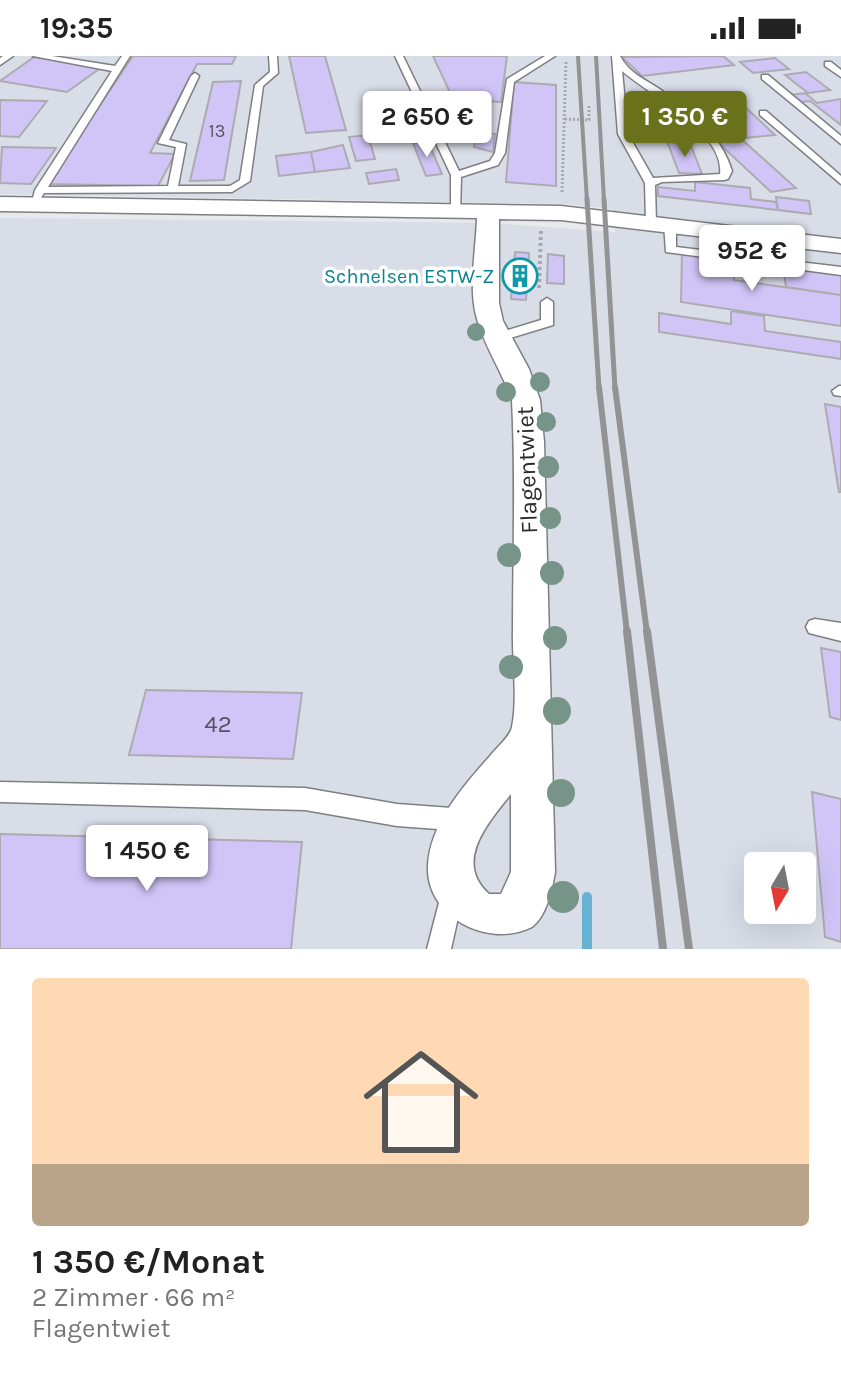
<!DOCTYPE html>
<html lang="de">
<meta charset="utf-8">
<style>
:root{--surface:#fff;--page:#f2f2f2;--text:#222;--muted:#767676;--accent:#69721b}
body{margin:0;font-family:Karla,sans-serif;background:var(--page);color:var(--text);height:100vh;display:flex;flex-direction:column;font-size:30px;white-space:nowrap}
*{box-sizing:border-box;margin:0}
p{font-size:26px;color:var(--muted)}
.icon{flex:none;width:44px;height:44px;fill:none;stroke:currentColor;stroke-width:2;stroke-linecap:round;stroke-linejoin:round}
.map{position:relative;height:893px;overflow:hidden}
.sheet{display:flex;flex-direction:column;background:var(--surface);flex:1}
.sheet>*{flex:none}
.needle{width:52px;rotate:190deg}
.tools{position:absolute;left:744px;top:796px;display:grid;gap:16px}
.tools a{display:grid;place-items:center;width:72px;height:72px;border-radius:8px;background:var(--surface);box-shadow:0 8px 32px #0002;font-size:40px}
.price{position:absolute;translate:-50% -68px;padding:0 18px;border-radius:8px;background:#fff;color:#222;font-size:26px;line-height:52px;filter:drop-shadow(0 2px 4px #0008)}
.price::after{content:'';position:absolute;left:50%;top:48px;width:24px;height:18px;margin-left:-12px;background:inherit;clip-path:polygon(0 0,100% 0,50% 100%)}
.price.selected{background:var(--accent);color:#fff}
ul{padding:0;list-style:none}
li{display:grid;align-content:center;gap:16px;height:424px;padding:0 32px}
li span{display:grid;place-items:center;height:248px;border-radius:8px;color:#555}
li>.icon{margin-inline-start:auto}
span .icon{width:144px;height:144px;fill:#fffc;stroke-width:1}
li b{font-size:34px}
.status{display:flex;justify-content:space-between;align-items:center;height:56px;padding:0 40px;background:var(--surface);direction:ltr}
.status svg{height:22px;fill:currentColor}
.map>svg:first-child{display:block}
.built{fill:#d9dde8;fill-rule:evenodd}
.lines{fill:none;stroke-linecap:round;stroke-linejoin:round}
.stream{stroke:#67b1d3;stroke-width:10}
.building{fill:#d1c5f8;stroke:#acabaf;stroke-width:2}
.service-casing{stroke:#7e7f83;stroke-width:3}
.minor-casing{stroke:#7e7f83;stroke-width:3}
.path-far1{stroke:#a8a8ac;stroke-width:3;stroke-dasharray:2 2;stroke-linecap:butt}
.path{stroke:#a8a8ac;stroke-width:4;stroke-dasharray:3 3;stroke-linecap:butt}
.service{fill:#fff;fill-rule:evenodd}
.minor{fill:#fff;fill-rule:evenodd}
.rail-far3{stroke:#939396;stroke-width:4}
.rail-far2{stroke:#939396;stroke-width:5}
.rail-far1{stroke:#939396;stroke-width:6}
.rail{stroke:#939396;stroke-width:8}
.tree{fill:#769488}
.labels{text-anchor:middle;stroke-width:7;stroke-linejoin:round;paint-order:stroke}
.far-number-label{font-size:18px;fill:#555260}
.far-culture-label{font-size:20px;fill:#0d838f;stroke:#fff;text-anchor:end}
.street-label{font-size:24px;fill:#2c2c2e;stroke:#fff}
.near-number-label{font-size:24px;fill:#555260}
</style>
<div class="status"><b>19:35</b><svg viewBox="0 0 49 12"><path d="M0 12V9h3v3zM5 12V6h3v6zM10 12V3h3v9zM15 12V0h3v12zM26 1h20v11H26zM47 4h2v5h-2z"/></svg></div>
<div class="map">
<svg width="841" height="893" viewBox="0 0 841 893">
<rect width="100%" height="100%" fill="#e8e9ed"/>
<path class="built" d="M0,0H841V893H0V162L491,167L615,176L613,153L568,148L0,138ZM758,810H802V854H758Z"/>
<g class="lines">
<path class="stream" d="M587,841V893"/>
</g>
<path class="building" d="M133,0H236L232,8H197L150,97L175,98L158,130L47,128Z
M289,0H325L346,74L306,77Z
M433,0H507L501,46L453,43Z
M723,0L734,9L642,20L622,1Z
M34,1L102,11L67,36L0,25Z
M775,2L789,13L753,17L740,6Z
M806,16L830,34L808,37L785,19Z
M241,25L224,124L190,125L213,26Z
M514,26L556,29V130L506,126Z
M688,37L699,46L682,49L671,40Z
M805,37L817,47L841,43V69L810,45L800,46L791,39Z
M453,43L475,45L487,70L468,73Z
M0,44L47,45L19,81L0,80Z
M703,49L796,132L771,136L681,52Z
M744,50L775,79L745,82L716,54Z
M653,51L665,52L672,71H659Z
M476,77L495,78L493,96L474,91Z
M368,79L375,103L356,105L349,81Z
M667,85L691,90L702,118L679,117Z
M428,86L442,118L426,120L413,87Z
M343,89L350,112L315,116L311,96Z
M2,91L56,92L31,128L0,127Z
M311,96L315,116L279,120L276,100Z
M396,113L399,124L369,128L366,117Z
M695,126L750,132L751,143L776,146L778,154L658,140V131L695,135Z
M776,141L809,145L811,158L778,154Z
M515,196L529,197L526,244L511,243Z
M682,197L733,204L734,224L841,239V270L681,246Z
M548,198L564,200V228L547,227Z
M783,211L841,219V239L786,231Z
M731,255L764,260L765,275L841,286V303L659,276V257L731,268Z
M825,348L841,351V436H839Z
M821,592L841,596V664L830,661Z
M146,634L302,637L293,703L129,699Z
M812,736L841,743V886L825,881Z
M0,778L302,786L291,893H0Z"/>
<g class="lines">
<defs>
<path id="service" d="M3,0H13L0,9V2Z
M33,0H52L115,10L122,0H130L48,131L168,130L176,91L158,87L191,20L195,17L199,20L169,84L186,88L178,130H230L240,124L255,29L270,16L269,0H277L278,17L263,30L250,125L232,136L44,137L41,142H33L35,134L112,15Z
M395,0H403L459,115L490,105L495,97L507,23L545,0H555L514,26L505,97L498,109L461,121L460,157L451,155V119Z
M612,0H620C628,16 644,23 658,32C689,53 721,78 732,115L728,123L724,124L662,126L655,129L656,168L646,166L645,127L618,78ZM622,15C649,39 725,76 720,118L653,122L628,78Z
M825,6H831L841,14V21L825,10Z
M762,19H768L841,80V88L762,23Z
M760,55H766L841,120V128L760,59Z
M670,165L676,168V191L841,211V219L666,196L664,168Z
M547,242L553,246V269L497,286L492,285V279L541,264V246Z
M839,330H841V340L834,339L832,335Z
M815,563L841,567V585L809,577L806,571L809,565Z
M0,726L305,732L397,748L465,753L473,756L476,764L473,772L465,775L397,770L305,754L0,746Z
M452,828L460,831L463,839L451,893H427L441,839L444,831Z"/>
<path id="minor" d="M0,141L561,150L841,183V197L561,164L499,163V247L503,265L529,313L540,344L544,386L555,816C552,834 547,859 532,871C488,893 425,861 428,809C430,768 464,729 490,700C496,692 510,681 512,671C518,642 512,605 513,574C513,498 516,421 512,344C502,316 485,291 477,263C468,233 476,194 477,162L0,155ZM511,738V816L501,838H489C453,806 488,767 511,738Z"/>
</defs>
<use href="#service" class="service-casing"/>
<use href="#minor" class="minor-casing"/>
<path class="path-far1" d="M565,63L589,64V50
M562,136L566,6"/>
<path class="path" d="M539,232L541,174"/>
<use href="#service" class="service"/>
<use href="#minor" class="minor"/>
<path class="rail-far3" d="M578,0L587,145
M596,0L604,145"/>
<path class="rail-far2" d="M587,143L599,333
M604,143L615,333"/>
<path class="rail-far1" d="M599,331L627,577
M615,331L647,577"/>
<path class="rail" d="M627,575L663,893
M647,575L689,893"/>
</g>
<g class="tree">
<circle cx="476" cy="276" r="9"/>
<circle cx="540" cy="326" r="10"/>
<circle cx="506" cy="336" r="10"/>
<circle cx="546" cy="366" r="10"/>
<circle cx="548" cy="411" r="11"/>
<circle cx="550" cy="462" r="11"/>
<circle cx="509" cy="499" r="12"/>
<circle cx="552" cy="517" r="12"/>
<circle cx="555" cy="582" r="12"/>
<circle cx="511" cy="611" r="12"/>
<circle cx="557" cy="655" r="14"/>
<circle cx="561" cy="737" r="14"/>
<circle cx="563" cy="841" r="16"/>
</g>
<defs>
<symbol id="building-ring" viewBox="-11 -11 22 22"><circle r="9.5" fill="#fff" stroke="#0f9aa8" stroke-width="1.5"/><path d="M-4-6H4V6H1V3H-1V6H-4ZM-2.5-4.3h1.7v1.8h-1.7ZM.8-4.3h1.7v1.8H.8ZM-2.5-1h1.7V.8h-1.7ZM.8-1h1.7V.8H.8Z" fill="#0f9aa8"/></symbol>
</defs>
<g fill-rule="evenodd">
<use href="#building-ring" x="500" y="200" width="40" height="40"/>
</g>
<g class="labels">
<g class="far-number-label">
<text x="217" y="81">13</text>
</g>
<g class="far-culture-label">
<text x="494" y="227">Schnelsen ESTW-Z</text>
</g>
<g class="street-label">
<text transform="translate(527 414) rotate(-92)" y="8">Flagentwiet</text>
</g>
<g class="near-number-label">
<text x="218" y="676">42</text>
</g>
</g>
</svg>
<div class="tools">
<a><svg class="needle" viewBox="-14 -14 28 28"><path d="M0-13l5 13h-10z" fill="#e53935"/><path d="M0 13l5-13h-10z" fill="#767676"/></svg></a>
</div>
<b class="price" style="left:427px;top:103px">2 650 €</b>
<b class="price selected" style="left:685px;top:103px">1 350 €</b>
<b class="price" style="left:752px;top:237px">952 €</b>
<b class="price" style="left:147px;top:837px">1 450 €</b>
</div>
<section class="sheet">
<ul>
<li><span style="background:linear-gradient(#ffd9b3 75%,#b9a48a 0)"><svg class="icon" aria-label="home" viewBox="0 0 24 24"><path d="M3 11l9-7 9 7M6 9v11h12V9"/></svg></span><div><b>1 350 €/Monat</b><p>2 Zimmer · 66 m²</p><p>Flagentwiet</p></div></li>
</ul>
</section>
